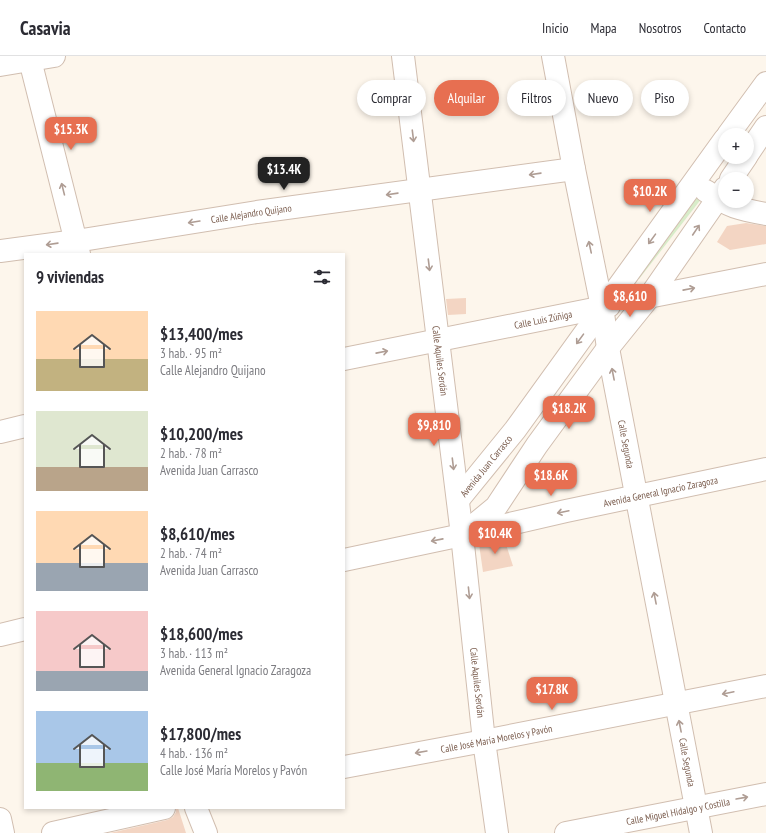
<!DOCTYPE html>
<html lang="es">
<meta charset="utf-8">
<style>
:root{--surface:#fff;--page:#f7f7f7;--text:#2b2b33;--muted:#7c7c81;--line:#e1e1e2;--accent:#e76f51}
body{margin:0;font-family:"PT Sans Narrow",sans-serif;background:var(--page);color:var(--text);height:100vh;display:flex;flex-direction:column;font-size:15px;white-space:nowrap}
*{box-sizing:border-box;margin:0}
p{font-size:13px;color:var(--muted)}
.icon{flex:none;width:22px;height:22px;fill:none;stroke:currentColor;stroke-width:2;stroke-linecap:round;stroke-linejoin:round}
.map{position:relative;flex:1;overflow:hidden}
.sheet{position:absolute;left:24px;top:197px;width:321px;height:556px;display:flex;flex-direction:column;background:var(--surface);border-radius:0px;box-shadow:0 2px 6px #0003}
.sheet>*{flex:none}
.guide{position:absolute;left:357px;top:24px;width:349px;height:36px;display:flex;gap:8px}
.tools{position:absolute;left:718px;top:72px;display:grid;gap:8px}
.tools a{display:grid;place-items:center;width:36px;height:36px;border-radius:50%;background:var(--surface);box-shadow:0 2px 6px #0003;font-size:20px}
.price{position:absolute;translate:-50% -34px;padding:0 9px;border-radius:8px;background:var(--accent);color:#fff;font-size:13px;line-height:26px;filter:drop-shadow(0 1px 2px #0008)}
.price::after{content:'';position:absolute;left:50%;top:24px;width:12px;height:9px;margin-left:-6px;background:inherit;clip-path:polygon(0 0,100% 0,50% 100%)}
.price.selected{background:#222;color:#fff}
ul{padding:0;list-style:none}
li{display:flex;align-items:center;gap:12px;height:100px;padding:0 12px}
li span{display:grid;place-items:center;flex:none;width:112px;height:80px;border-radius:0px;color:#555}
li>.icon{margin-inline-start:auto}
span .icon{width:48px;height:48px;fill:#fffc;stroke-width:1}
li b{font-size:17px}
h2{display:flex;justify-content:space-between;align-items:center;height:48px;padding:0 12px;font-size:17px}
.tag{padding:0 14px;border-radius:18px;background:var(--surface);box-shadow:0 2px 6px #0003;font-size:14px;line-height:36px}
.tag.selected{background:var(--accent);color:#fff}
header{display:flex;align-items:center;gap:24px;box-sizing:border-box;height:56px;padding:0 20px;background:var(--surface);border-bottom:1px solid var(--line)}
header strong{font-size:19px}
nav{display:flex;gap:22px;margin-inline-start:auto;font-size:14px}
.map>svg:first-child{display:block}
.green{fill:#d8ecc9}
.building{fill:#f3d5c3}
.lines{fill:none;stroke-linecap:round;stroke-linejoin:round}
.minor-casing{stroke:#d1beb0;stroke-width:24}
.minor{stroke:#fff;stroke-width:22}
.oneway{stroke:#af9d94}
.labels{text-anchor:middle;stroke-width:3;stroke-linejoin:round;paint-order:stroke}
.street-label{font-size:10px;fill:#7a5c4d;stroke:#fffaf3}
</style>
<header>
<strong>Casavia</strong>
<nav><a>Inicio</a><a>Mapa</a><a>Nosotros</a><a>Contacto</a></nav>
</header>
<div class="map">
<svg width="766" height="777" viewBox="0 0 766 777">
<rect width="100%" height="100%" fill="#fdf6ec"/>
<path class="green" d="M692,136L702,142L639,223L632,219Z"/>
<path class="building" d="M746,167L766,170V188L730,194L717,186L727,170Z
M466,242V258L448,259L446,243Z
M504,482L513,510L483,516L479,488Z
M176,752H178L186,777H110L167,764L173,761L176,756Z"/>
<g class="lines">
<defs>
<g id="minor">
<path d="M29,0L79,198"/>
<path id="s1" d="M403,0L462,479L484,685L497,777"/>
<path id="s2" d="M553,0L574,113L602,251L608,292L701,777"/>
<path d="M0,9L54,0"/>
<path d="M728,79L766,27"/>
<path d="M747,99L766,71"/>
<path d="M731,123L746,101"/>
<path d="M706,135C729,151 739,153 766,158"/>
<path id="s3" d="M0,195L76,185L257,156L574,113"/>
<path d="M643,242L766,218"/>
<path id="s4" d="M344,303L609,250"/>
<path d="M0,376L25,370"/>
<path id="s5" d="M458,444L515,374L725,83"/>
<path d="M462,479L496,451L537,389L608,292L650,240L725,132"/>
<path id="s6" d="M344,504L462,479L566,455L766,413"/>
<path d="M0,579L25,573"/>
<path id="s7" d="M344,711L484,685L766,630"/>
<path d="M196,752L206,777"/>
<path d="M0,763L3,777"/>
<path d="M53,777L164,752"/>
<path id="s8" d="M566,777L766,738"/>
</g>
</defs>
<use href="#minor" class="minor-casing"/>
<use href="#minor" class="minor"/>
</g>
<defs><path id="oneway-shaft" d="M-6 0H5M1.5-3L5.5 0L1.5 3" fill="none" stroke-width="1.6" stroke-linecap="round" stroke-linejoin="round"/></defs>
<g class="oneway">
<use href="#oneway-shaft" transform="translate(413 80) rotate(83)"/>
<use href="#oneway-shaft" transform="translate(535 118) rotate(172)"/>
<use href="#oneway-shaft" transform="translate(63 133) rotate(-104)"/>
<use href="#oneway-shaft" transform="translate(392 138) rotate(172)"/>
<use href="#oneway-shaft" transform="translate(194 166) rotate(171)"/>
<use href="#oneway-shaft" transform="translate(696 174) rotate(-56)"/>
<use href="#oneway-shaft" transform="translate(652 183) rotate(126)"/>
<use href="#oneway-shaft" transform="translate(52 188) rotate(172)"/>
<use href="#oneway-shaft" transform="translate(590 191) rotate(-102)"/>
<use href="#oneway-shaft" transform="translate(429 209) rotate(83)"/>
<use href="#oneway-shaft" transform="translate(689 233) rotate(-11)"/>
<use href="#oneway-shaft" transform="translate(580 283) rotate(126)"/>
<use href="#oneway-shaft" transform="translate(382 296) rotate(-11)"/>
<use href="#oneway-shaft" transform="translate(613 318) rotate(-101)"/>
<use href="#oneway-shaft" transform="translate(453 408) rotate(83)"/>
<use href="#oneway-shaft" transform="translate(563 456) rotate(168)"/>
<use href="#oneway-shaft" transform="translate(437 484) rotate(169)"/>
<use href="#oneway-shaft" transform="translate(469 537) rotate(84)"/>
<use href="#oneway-shaft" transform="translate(655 542) rotate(-101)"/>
<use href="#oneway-shaft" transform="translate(728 637) rotate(168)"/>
<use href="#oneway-shaft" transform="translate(680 670) rotate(-101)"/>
<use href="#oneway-shaft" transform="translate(421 696) rotate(170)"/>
<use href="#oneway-shaft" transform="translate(742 742) rotate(-10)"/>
</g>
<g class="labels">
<g class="street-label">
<text dy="4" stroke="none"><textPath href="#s3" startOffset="254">Calle Alejandro Quijano</textPath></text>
<text dy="4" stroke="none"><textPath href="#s4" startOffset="203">Calle Luis Zúñiga</textPath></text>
<text dy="4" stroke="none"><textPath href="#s1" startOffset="307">Calle Aquiles Serdán</textPath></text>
<text dy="4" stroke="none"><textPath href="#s2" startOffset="395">Calle Segunda</textPath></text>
<text dy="4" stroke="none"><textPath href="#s5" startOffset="44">Avenida Juan Carrasco</textPath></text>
<text dy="4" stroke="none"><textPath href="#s6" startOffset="324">Avenida General Ignacio Zaragoza</textPath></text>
<text dy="4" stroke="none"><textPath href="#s1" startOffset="631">Calle Aquiles Serdán</textPath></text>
<text dy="4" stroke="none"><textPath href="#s7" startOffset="155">Calle José María Morelos y Pavón</textPath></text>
<text dy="4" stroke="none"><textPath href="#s2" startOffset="719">Calle Segunda</textPath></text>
<text dy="4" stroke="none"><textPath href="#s8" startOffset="114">Calle Miguel Hidalgo y Costilla</textPath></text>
</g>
</g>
</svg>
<div class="tools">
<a>+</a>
<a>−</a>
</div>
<b class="price" style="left:71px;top:95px">$15.3K</b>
<b class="price selected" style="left:284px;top:135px">$13.4K</b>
<b class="price" style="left:650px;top:157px">$10.2K</b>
<b class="price" style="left:630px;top:262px">$8,610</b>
<b class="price" style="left:569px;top:374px">$18.2K</b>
<b class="price" style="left:434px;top:391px">$9,810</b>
<b class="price" style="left:551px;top:441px">$18.6K</b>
<b class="price" style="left:495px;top:499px">$10.4K</b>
<b class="price" style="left:552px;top:655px">$17.8K</b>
<div class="guide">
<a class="tag">Comprar</a>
<a class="tag selected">Alquilar</a>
<a class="tag">Filtros</a>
<a class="tag">Nuevo</a>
<a class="tag">Piso</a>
</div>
<section class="sheet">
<h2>9 viviendas<svg class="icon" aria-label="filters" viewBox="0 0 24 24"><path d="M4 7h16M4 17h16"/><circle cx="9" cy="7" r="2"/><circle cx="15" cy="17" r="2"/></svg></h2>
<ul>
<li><span style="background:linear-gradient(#ffd9b3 60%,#c2b280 0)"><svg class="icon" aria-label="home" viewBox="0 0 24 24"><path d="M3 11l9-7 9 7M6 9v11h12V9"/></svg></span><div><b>$13,400/mes</b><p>3 hab. · 95 m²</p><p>Calle Alejandro Quijano</p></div></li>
<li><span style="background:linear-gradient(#dfe7d0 70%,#b9a48a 0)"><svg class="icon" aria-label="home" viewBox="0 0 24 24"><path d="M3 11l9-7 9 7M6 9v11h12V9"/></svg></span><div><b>$10,200/mes</b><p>2 hab. · 78 m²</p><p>Avenida Juan Carrasco</p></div></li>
<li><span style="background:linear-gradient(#ffd9b3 65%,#9aa5b1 0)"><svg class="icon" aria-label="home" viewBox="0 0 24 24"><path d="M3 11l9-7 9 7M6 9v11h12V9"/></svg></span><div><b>$8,610/mes</b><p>2 hab. · 74 m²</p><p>Avenida Juan Carrasco</p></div></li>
<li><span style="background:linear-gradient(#f6c9c9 75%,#9aa5b1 0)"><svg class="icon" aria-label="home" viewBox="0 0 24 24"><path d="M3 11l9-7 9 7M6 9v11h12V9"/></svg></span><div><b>$18,600/mes</b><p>3 hab. · 113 m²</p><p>Avenida General Ignacio Zaragoza</p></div></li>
<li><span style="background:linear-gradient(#a9c7e8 65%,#8fb573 0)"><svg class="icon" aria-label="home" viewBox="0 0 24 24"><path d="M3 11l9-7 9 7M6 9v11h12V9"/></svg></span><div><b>$17,800/mes</b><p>4 hab. · 136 m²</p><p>Calle José María Morelos y Pavón</p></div></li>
</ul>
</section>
</div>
